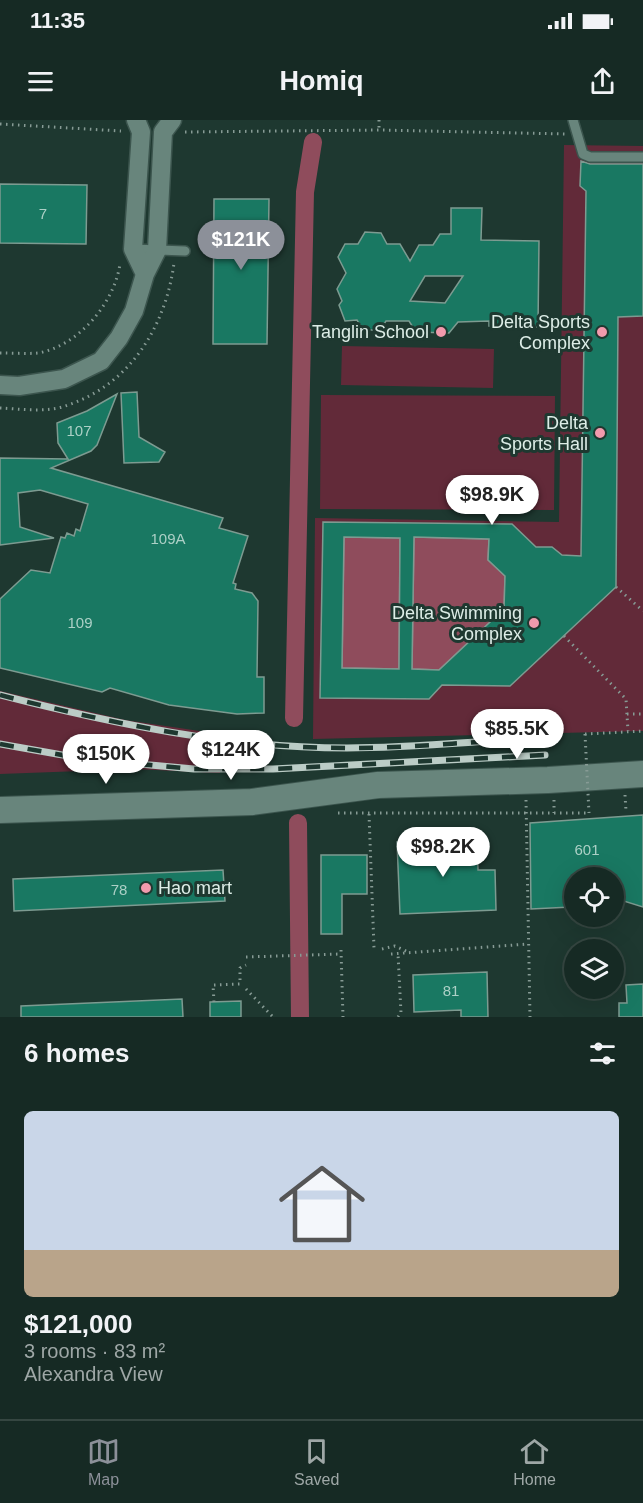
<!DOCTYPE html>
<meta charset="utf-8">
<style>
:root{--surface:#162a24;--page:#233631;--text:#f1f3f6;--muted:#9ea7a6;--line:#354641;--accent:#8c9099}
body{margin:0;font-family:Helvetica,sans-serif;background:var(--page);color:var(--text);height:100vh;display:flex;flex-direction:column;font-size:22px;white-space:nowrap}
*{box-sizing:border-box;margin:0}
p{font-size:20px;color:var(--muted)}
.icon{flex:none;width:33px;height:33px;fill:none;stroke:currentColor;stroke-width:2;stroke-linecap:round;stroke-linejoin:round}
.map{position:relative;height:897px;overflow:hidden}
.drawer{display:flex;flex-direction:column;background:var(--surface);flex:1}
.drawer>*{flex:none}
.tools{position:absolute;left:564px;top:747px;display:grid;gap:12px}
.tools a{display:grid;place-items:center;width:60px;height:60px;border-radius:50%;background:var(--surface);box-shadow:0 6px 24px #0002,0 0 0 2px var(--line);font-size:30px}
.price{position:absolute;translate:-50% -51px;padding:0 14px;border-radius:21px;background:#fff;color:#222;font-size:20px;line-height:39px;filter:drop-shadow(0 2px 3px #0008)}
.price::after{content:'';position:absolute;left:50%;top:36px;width:18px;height:14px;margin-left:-9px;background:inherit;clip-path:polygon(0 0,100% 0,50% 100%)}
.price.on{background:var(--accent);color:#fff}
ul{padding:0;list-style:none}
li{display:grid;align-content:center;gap:12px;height:318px;padding:0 24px}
li span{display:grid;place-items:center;height:186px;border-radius:9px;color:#555}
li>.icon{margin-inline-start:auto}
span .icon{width:108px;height:108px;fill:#fffc;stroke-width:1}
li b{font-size:26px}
h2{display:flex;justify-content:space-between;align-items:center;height:72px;padding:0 24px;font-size:26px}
.status{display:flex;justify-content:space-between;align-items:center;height:42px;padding:0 30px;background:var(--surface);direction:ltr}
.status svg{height:16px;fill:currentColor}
header{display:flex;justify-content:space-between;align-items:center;height:78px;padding:0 24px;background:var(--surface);font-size:27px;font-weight:600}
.menu{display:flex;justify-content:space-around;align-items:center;height:84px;border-top:2px solid var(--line);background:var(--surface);font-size:16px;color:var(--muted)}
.menu a{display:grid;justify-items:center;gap:3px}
.menu .on{color:var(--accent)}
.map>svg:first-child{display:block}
.green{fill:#622a39}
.water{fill:#8f4c5c;stroke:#a67c86;stroke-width:1.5}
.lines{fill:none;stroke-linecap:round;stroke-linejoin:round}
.canal{stroke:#8f4c5c;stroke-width:18}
.building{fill:#197862;stroke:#7d9b91;stroke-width:1.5;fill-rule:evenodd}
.lane-casing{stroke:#3c554e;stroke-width:12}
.street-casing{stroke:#3c554e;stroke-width:21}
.secondary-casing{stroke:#3c554e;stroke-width:28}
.path{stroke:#879b95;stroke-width:3;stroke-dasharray:1.5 4.5;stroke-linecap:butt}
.lane{stroke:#68857c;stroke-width:9}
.street{stroke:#68857c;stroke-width:18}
.secondary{stroke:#68857c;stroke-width:26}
.rail-casing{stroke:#bbccc6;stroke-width:7}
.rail{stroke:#1e3830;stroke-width:4.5;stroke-dasharray:14;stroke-linecap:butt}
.path-bridge{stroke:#879b95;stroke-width:3;stroke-dasharray:1.5 4.5;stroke-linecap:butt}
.poi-dot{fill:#f29aad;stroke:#1e3830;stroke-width:2}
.labels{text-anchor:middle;stroke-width:6;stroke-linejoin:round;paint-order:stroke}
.number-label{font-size:15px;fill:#acd0c6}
.poi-label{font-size:18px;fill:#ddede7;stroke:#1e3830;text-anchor:end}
</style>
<div class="status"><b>11:35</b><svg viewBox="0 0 49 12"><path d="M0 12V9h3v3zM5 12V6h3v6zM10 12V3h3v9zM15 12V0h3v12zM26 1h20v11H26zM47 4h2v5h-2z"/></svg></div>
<header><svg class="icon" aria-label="menu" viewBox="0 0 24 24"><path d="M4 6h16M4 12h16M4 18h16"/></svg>Homiq<svg class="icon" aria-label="share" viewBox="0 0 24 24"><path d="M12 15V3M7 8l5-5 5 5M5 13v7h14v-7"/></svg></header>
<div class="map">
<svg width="643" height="897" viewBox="0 0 643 897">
<rect width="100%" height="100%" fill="#1e3830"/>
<path class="green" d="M564,25L643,26V611L313,619L315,398L559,402Z
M342,226L494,229L493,268L341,265Z
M321,275L555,276L554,390L320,389Z
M0,571L125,600L220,614V653L135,649L0,654Z"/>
<path class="water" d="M344,417L400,418L399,549L342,548Z
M414,417L489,419L488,440L505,456L504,489L439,550L412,549Z"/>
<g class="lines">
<path class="canal" d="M294,598L305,72L313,22
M298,703L300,897"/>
</g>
<path class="building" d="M581,41L590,44H643V196L618,197L616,467L510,566L442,565L429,579L320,578L323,402L512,404L536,427H552L562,435L581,436L586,71L580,66ZM344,417L400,418L399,549L342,548ZM414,417L489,419L488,440L505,456L504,489L439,550L412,549Z
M0,64L87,65L86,124L0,123Z
M214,79H269L267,224H213Z
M451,88H482L481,120L539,121L538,207L489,206V201L458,202L449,213L416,212L409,201H386L380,210H363L357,200L345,201L339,185L342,181L337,169L346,153L338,137L345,124H358L365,112L381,113L387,124H400L410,141L419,125H433L440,114H451ZM425,156H463L445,183L410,181Z
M137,272L139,317L165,332L159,342L124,343L121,273Z
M117,274L97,325L91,331L51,348L223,398L219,408L248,416L233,463L236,464L235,469L252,473L258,481L257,557H264V593L237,594L169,585L110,568L102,572L0,548V479L31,450L50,453L61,417L65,418L67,413L74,416L76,409L80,411L88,384L40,370L18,373L20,407L54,418L0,425V338L68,339L58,323L57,303L87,291Z
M643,695V787L614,778V758H574V780L571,787L531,789L530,703Z
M477,719L478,750H495L496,790L400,794L397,722Z
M321,735H367V774H342V814H321Z
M223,750L225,781L14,791L13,759Z
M487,852L488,897H461V890L414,892L413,855Z
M643,864V897H619V883H627L626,865Z
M182,879L183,897H21V886Z
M241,881V897H210V882Z"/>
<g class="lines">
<defs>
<path id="lane" d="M573,0L583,34L590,37H643
M133,129L185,131"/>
<path id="street" d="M136,0L141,12L133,129L145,154
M0,265L19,266L64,259L101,241L119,218L134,191L145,154L157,130L163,12L172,0"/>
<path id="secondary" d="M0,690L252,682L378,665L548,660L643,654"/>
</defs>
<use href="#lane" class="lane-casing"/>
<use href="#street" class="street-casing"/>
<use href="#secondary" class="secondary-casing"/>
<path class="path" d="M379,0V10
M0,4L121,11
M185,12L379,10L565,14
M0,233C12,233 26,234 38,233C78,226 114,184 120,144
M0,288C21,289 48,293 68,285C131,264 166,205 174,143
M616,467L643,491
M564,516L626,579L628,611
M627,594H643
M585,614L643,611
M625,675L626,691
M526,680L530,897
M554,680V693
M338,693H589
M369,694L374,828
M382,829L395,826L408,832
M341,830L343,897
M391,834L528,824
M246,837L341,834
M246,869L273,897
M214,882L213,865L240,864V848L246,845
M398,897L401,893L398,834"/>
<use href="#lane" class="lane"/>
<use href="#street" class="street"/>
<use href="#secondary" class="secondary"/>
<defs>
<path id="rail" d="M0,575C113,604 230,628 347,628C412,628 478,621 543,618
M0,624L85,639L194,649H273L545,635"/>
</defs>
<use href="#rail" class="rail-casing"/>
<use href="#rail" class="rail"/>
<path class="path-bridge" d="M585,614L589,693"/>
</g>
<g class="poi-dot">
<circle cx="441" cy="212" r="6"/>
<circle cx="602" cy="212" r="6"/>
<circle cx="600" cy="313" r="6"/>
<circle cx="534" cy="503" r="6"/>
<circle cx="146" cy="768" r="6"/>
</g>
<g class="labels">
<g class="number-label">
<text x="43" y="99">7</text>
<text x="79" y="316">107</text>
<text x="168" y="424">109A</text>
<text x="80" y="508">109</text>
<text x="587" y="735">601</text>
<text x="119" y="775">78</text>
<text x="451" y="876">81</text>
</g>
<g class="poi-label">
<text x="590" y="208">Delta Sports<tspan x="590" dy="21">Complex</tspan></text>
<text x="429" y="218">Tanglin School</text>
<text x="588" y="309">Delta<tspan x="588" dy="21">Sports Hall</tspan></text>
<text x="522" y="499">Delta Swimming<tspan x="522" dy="21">Complex</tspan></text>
<text x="158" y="774" text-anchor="start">Hao mart</text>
</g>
</g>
</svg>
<div class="tools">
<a><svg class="icon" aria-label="locate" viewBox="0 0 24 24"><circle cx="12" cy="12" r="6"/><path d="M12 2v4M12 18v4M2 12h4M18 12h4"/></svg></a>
<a><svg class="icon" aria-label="layers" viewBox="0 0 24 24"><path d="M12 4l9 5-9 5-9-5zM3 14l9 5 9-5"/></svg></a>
</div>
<b class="price on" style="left:241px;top:151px">$121K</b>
<b class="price" style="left:492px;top:406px">$98.9K</b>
<b class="price" style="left:517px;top:640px">$85.5K</b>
<b class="price" style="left:231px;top:661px">$124K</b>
<b class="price" style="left:106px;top:665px">$150K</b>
<b class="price" style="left:443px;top:758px">$98.2K</b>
</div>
<section class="drawer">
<h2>6 homes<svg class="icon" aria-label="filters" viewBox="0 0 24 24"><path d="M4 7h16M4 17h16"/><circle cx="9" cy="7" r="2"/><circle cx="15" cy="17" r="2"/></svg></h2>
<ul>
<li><span style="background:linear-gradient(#c9d6e8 75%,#b9a48a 0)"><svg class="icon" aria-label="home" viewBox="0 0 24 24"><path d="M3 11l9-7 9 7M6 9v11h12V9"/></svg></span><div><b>$121,000</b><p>3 rooms · 83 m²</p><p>Alexandra View</p></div></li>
</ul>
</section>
<nav class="menu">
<a class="on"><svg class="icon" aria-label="map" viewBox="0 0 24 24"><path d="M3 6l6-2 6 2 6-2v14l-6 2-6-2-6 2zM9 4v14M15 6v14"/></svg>Map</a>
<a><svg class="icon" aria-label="saved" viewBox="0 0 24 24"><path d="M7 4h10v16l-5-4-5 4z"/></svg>Saved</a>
<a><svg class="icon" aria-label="home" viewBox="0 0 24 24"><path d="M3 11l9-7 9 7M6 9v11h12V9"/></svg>Home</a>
</nav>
